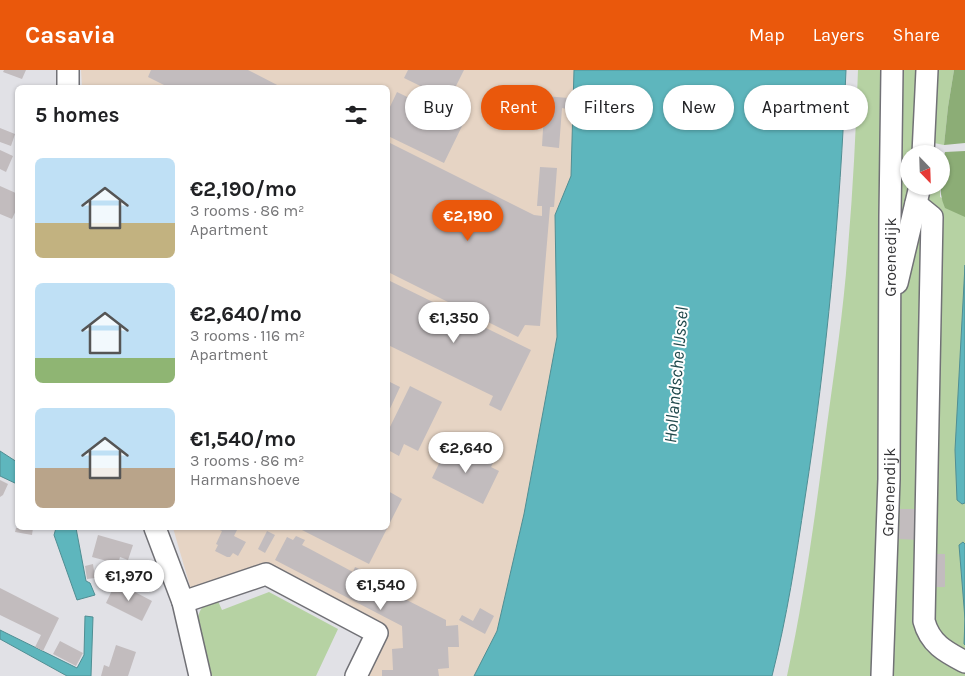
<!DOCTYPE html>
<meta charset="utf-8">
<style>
:root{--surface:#fff;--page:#f2f2f2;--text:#202124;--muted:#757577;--accent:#ea580c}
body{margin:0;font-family:Karla,sans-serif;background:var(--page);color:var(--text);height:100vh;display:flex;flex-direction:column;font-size:19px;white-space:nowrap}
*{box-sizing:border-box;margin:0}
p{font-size:16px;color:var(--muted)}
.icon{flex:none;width:28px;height:28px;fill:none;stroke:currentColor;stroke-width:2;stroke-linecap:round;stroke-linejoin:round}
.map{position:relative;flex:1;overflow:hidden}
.sheet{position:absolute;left:15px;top:15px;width:375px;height:445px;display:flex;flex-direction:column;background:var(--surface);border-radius:8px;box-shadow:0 1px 4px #0004}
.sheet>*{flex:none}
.guide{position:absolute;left:405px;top:15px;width:475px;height:45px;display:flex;gap:10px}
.needle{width:32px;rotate:157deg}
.tools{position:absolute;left:900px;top:75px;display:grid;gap:10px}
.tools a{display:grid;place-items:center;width:50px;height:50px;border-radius:50%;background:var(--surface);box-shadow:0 1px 4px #0004;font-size:25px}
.price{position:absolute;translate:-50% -42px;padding:0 11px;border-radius:18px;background:#fff;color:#222;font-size:16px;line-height:32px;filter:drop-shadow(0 1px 2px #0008)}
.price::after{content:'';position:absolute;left:50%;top:30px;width:15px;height:11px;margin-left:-8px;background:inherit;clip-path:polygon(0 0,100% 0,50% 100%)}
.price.active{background:var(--accent);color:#fff}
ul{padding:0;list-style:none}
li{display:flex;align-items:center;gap:15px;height:125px;padding:0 20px}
li span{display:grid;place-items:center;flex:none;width:140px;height:100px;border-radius:8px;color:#555}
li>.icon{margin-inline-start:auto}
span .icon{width:60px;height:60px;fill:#fffc;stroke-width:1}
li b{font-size:21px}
h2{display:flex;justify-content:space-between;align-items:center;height:60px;padding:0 20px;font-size:21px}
.chip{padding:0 18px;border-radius:22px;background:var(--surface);box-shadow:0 1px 4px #0004;font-size:18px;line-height:45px}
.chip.active{background:var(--accent);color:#fff}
header{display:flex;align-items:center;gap:30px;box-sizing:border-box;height:70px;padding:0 25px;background:var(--accent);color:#fff}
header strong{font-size:24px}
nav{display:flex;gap:28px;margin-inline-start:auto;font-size:18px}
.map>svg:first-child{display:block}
.industrial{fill:#e6d4c4}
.green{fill:#b6d2a3}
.forest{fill:#8cad76}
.water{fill:#5eb6bd;stroke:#508e93}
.building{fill:#c2bcbe}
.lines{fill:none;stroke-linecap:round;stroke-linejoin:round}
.minor-casing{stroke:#717176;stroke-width:24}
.minor{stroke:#fff;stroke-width:21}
.labels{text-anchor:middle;stroke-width:4;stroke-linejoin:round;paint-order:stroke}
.street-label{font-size:16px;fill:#303032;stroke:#fff}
.water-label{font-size:18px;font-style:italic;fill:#20494c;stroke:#fff}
</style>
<header>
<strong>Casavia</strong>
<nav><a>Map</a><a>Layers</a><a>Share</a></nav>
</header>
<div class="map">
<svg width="965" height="606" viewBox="0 0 965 606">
<rect width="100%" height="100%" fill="#e1e1e6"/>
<path class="industrial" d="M81,0H586L564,460L488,606H347L368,557L268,503L194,530L173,458H388V18L82,17Z"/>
<path class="green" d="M858,0H888L877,606H787C805,523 816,439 827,355C835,296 844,237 848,178C853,119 856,59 858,0Z
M898,0H922L917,84H909V116H940V127L965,139V606H890Z
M932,0H954L948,37L944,75L934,73Z
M269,522L338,559L316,606H208L196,552L200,541L205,533L217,529L222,540Z"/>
<path class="forest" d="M954,0H965V73L944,75L948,37Z
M965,81V147L945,138C937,120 941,101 945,82Z"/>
<path class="water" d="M574,0H846C840,144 827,286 805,428C796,488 787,547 772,606H474L497,561L524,444L557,267L555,145L571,106Z
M965,195V433L962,434L957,430L955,380Z
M0,381L17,392V414L0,406Z
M56,458H76L86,511L90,513L95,525L77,530L54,465Z
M963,472L965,474V575L964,574L965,549L959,475Z
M85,546L93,547L91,606H67L0,569V560L77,598L84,585Z"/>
<path class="building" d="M4,0H26L22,9L3,2Z
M151,0H248L283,18H170L148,7Z
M408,0H464L449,30L404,8Z
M397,22L463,54L444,93L388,66V41Z
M545,26L568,28L567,39L562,38L559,78L542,76Z
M0,58L15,64L11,76L0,72Z
M388,72L534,145L542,146V136H537L540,97L557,98L554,137H550L540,256L525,255L518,267L388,202Z
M0,80L13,86L6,102L0,99Z
M0,116L18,124V136L12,149L0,144Z
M388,210L531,280L501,341L489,335L493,326L388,275Z
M388,311L400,317L388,343Z
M410,316L442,332L418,381L404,374L399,386L388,380V361Z
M448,375L484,394L487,388L494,391L491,397L499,401L483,434L432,408Z
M0,410L8,414L3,425L0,427Z
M388,421L402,429L369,494L298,458H388Z
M900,439H919L918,470L899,469Z
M16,458H33L32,465L15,462Z
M215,458H238L234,466L246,472L238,486L233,483L230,487H227L215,481L218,475L216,474L222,461Z
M267,461L275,465L265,483L258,479Z
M98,465L133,475L128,490L120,487L118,494L92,487Z
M296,466L305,470L302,475L308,478L353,502L355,497L364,501L361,506L385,518L387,514L397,519L395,524L446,550V556L458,555L459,577H448L449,598L438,599L439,606H382V600H393L392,579L403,578L402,556L275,490L287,467L293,470Z
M934,484H945V517H934Z
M126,491L140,492L146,504L139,516L125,514L119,502Z
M93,494L95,508L87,509L85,496Z
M116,512L152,531L142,551L106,533Z
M0,518L59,548L43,581L35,577L41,565L0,545Z
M480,538L494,546L485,564L459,550L462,545L473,551Z
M60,571L83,583L76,596L53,584Z
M116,575L136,582L128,606H101L104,595L109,597Z"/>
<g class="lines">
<defs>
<g id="minor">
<path d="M68,18V0"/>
<path d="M923,84L927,0"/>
<path d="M916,134L932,147L924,551C930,574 946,582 965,592"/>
<path d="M897,213L920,116"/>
<path d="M155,458L183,532L200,606"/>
<path d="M183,532L266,504L377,563L356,606"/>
<path id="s1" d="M882,606L889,409L890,146L892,0"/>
</g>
</defs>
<use href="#minor" class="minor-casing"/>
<use href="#minor" class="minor"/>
</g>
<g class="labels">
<g class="street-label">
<text dy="6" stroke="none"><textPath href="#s1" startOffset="419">Groenedijk</textPath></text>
<text dy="6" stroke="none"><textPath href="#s1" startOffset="184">Groenendijk</textPath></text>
</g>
<g class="water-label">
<text transform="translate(676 305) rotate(-85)" y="6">Hollandsche IJssel</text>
</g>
</g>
</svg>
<div class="tools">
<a><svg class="needle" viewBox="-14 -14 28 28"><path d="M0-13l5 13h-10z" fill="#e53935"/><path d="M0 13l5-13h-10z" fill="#757577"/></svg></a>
</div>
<b class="price active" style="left:468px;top:172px">€2,190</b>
<b class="price" style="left:454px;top:274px">€1,350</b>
<b class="price" style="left:466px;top:404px">€2,640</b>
<b class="price" style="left:129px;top:532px">€1,970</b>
<b class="price" style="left:381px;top:541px">€1,540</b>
<div class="guide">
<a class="chip">Buy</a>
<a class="chip active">Rent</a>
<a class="chip">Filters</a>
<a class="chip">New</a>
<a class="chip">Apartment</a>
</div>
<section class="sheet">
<h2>5 homes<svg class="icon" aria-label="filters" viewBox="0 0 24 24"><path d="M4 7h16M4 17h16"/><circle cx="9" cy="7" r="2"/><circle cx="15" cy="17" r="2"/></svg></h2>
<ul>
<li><span style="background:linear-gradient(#bfe0f5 65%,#c2b280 0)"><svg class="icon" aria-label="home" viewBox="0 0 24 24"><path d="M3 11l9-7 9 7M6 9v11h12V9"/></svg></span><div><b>€2,190/mo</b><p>3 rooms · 86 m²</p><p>Apartment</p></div></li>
<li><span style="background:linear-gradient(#bfe0f5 75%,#8fb573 0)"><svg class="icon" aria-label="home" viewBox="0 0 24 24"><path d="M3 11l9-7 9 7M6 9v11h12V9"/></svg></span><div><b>€2,640/mo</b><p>3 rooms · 116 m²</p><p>Apartment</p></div></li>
<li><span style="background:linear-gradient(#bfe0f5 60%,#b9a48a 0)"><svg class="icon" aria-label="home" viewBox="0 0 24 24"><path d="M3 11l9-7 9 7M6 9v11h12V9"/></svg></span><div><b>€1,540/mo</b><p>3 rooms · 86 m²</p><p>Harmanshoeve</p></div></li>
</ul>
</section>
</div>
